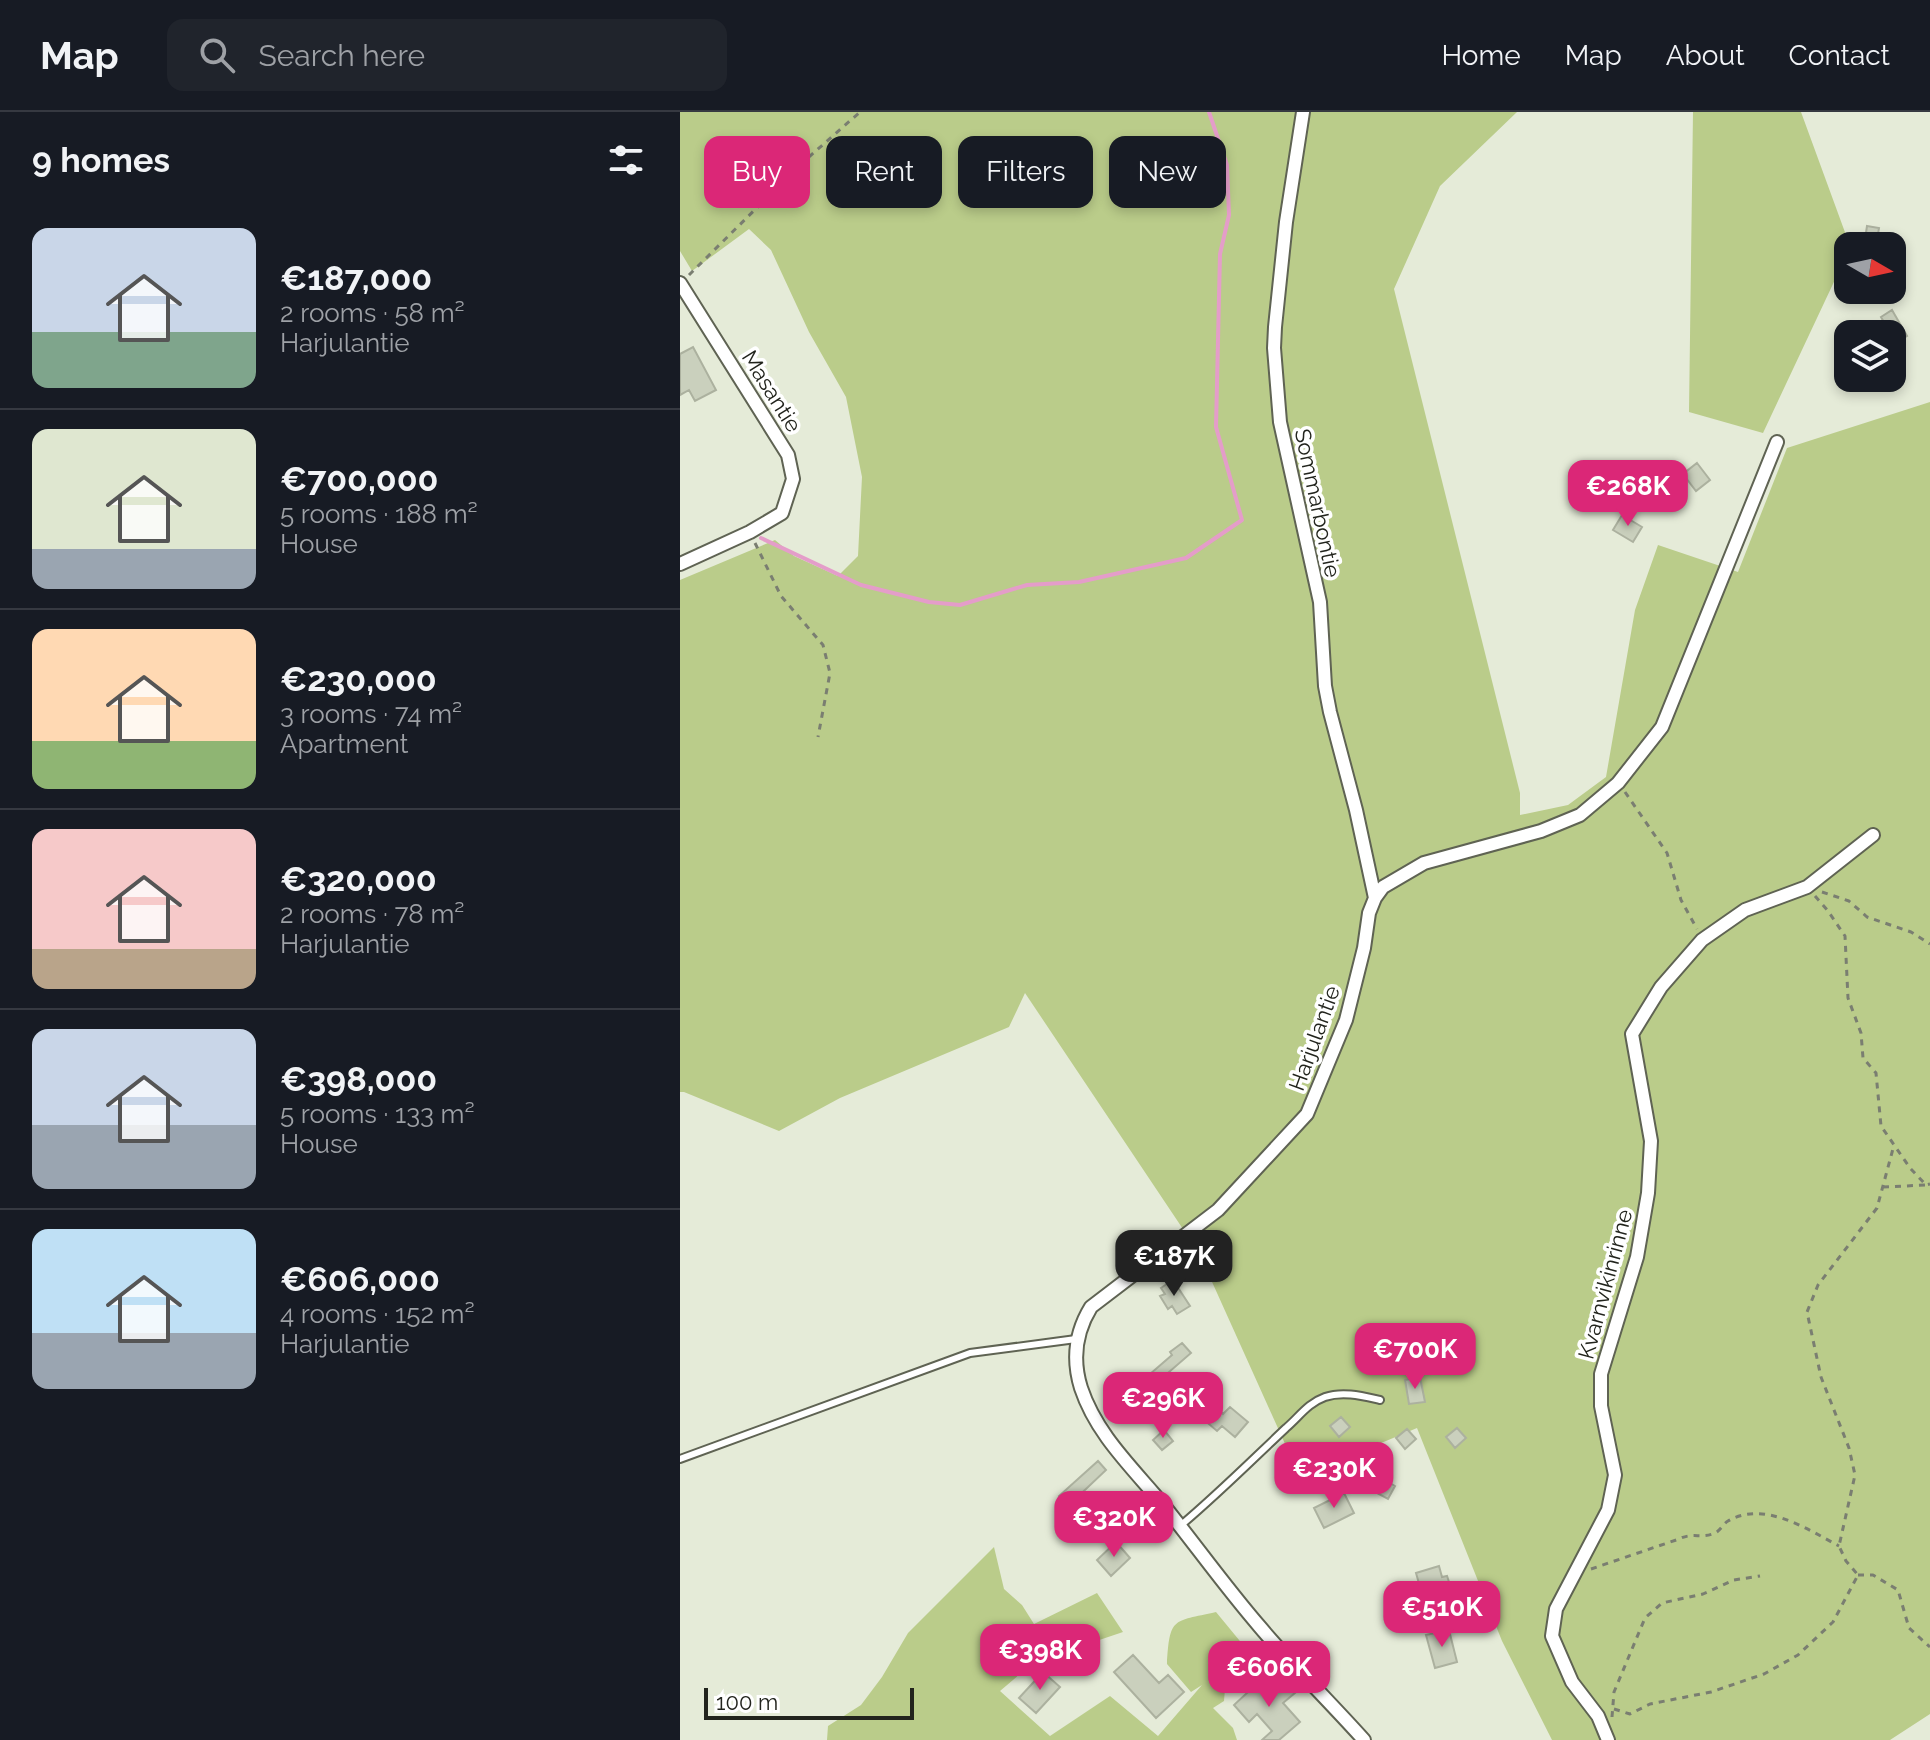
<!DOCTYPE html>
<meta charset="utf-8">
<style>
:root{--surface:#171b24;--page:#20242c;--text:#f1f3f6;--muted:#9ea1a6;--line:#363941;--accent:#db2777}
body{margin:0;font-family:Raleway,sans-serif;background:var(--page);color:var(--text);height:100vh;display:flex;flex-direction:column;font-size:30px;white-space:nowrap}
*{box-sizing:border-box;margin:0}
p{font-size:26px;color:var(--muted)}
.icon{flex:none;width:44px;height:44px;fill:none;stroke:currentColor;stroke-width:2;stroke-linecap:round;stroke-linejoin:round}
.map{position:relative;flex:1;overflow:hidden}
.drawer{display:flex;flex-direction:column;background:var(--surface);width:680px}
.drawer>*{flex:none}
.hud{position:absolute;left:24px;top:24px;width:760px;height:72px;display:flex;gap:16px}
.needle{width:52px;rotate:99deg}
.fabs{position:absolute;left:1154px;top:120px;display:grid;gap:16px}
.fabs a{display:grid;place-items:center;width:72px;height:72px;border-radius:16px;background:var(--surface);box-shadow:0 4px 12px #0003;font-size:40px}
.scale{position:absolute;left:24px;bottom:20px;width:210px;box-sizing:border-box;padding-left:8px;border:4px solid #22241d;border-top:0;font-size:22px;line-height:28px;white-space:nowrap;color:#22241d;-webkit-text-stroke:6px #fff;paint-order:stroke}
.price{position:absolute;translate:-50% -68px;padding:0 18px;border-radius:16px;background:var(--accent);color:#fff;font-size:26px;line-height:52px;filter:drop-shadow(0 2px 4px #0008)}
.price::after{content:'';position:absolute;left:50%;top:48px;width:24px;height:18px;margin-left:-12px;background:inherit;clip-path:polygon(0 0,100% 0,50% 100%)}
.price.active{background:#222;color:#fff}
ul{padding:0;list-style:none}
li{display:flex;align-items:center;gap:24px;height:200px;padding:0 32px}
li+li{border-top:2px solid var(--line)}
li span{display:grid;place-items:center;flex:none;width:224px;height:160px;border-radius:16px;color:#555}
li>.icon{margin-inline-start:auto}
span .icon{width:96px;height:96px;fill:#fffc;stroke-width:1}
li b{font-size:34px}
h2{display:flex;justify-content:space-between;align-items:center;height:96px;padding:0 32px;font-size:34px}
.tag{padding:0 28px;border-radius:16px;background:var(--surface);box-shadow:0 4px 12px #0003;font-size:28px;line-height:72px}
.tag.active{background:var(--accent);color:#fff}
header{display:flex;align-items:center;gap:48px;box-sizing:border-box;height:112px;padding:0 40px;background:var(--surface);border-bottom:2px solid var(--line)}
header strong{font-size:38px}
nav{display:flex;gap:44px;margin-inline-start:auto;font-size:28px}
.search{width:560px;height:72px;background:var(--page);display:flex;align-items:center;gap:20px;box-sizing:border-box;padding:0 28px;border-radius:16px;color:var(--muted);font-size:30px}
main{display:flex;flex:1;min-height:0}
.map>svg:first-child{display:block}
.green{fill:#bacc8a}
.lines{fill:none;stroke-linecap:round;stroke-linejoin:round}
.stream{stroke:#e49dc9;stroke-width:4}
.building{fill:#cad0bd;stroke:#acb19f;stroke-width:2}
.lane-casing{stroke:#5f6353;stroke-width:10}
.street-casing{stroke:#5f6353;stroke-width:16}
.path{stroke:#7a7e71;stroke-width:3;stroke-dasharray:6 6;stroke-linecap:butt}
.lane{stroke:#fff;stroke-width:6}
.street{stroke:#fff;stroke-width:12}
.labels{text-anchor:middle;stroke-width:7;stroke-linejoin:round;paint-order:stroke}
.street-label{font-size:22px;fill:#22241d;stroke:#fff}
</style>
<header>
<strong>Map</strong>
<div class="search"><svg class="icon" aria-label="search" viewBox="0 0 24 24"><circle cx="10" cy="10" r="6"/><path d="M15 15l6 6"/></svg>Search here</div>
<nav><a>Home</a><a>Map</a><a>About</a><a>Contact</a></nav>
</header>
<main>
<section class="drawer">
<h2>9 homes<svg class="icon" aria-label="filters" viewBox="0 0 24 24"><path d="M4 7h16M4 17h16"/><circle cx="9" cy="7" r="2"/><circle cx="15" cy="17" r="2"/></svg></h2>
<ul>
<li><span style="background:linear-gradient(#c9d6e8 65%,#7fa58c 0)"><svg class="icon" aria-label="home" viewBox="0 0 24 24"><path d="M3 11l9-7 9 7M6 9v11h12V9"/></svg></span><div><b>€187,000</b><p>2 rooms · 58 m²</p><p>Harjulantie</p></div></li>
<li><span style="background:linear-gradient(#dfe7d0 75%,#9aa5b1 0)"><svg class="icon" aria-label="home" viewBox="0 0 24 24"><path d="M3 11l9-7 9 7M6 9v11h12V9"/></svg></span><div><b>€700,000</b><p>5 rooms · 188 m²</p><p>House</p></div></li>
<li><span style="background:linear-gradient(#ffd9b3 70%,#8fb573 0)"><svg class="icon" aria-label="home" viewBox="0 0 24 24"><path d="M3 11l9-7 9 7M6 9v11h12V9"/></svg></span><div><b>€230,000</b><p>3 rooms · 74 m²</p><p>Apartment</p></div></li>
<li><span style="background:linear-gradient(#f6c9c9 75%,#b9a48a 0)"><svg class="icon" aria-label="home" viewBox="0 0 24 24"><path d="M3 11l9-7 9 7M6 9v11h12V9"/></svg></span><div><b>€320,000</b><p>2 rooms · 78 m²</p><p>Harjulantie</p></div></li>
<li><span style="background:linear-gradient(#c9d6e8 60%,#9aa5b1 0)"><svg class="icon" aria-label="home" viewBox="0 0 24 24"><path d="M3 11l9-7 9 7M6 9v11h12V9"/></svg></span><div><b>€398,000</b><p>5 rooms · 133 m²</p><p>House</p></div></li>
<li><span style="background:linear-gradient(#bfe0f5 65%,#9aa5b1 0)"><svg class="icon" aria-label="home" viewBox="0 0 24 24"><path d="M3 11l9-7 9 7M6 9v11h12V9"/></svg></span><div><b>€606,000</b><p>4 rooms · 152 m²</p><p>Harjulantie</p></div></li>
</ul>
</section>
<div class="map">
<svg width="1250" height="1628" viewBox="0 0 1250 1628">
<rect width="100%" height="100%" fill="#e5ebd8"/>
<path class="green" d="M0,0H837L760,74L714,177L840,681V703L888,693L926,665L955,498L978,433L1058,460L1107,336L1250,290V1602L1210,1628H872L822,1529L737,1316L620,1365L519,1141L345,881L329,915L160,986L99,1019L4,980H0V468L95,428L114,444L158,464L178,444L182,365L166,285L129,220L91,138L69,117L12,159L0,139Z
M1013,0H1121L1170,134H1168V140L1083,321L1009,300Z
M314,1435L324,1477L342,1493L354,1512L417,1481L443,1520L354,1550L320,1579L370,1624L430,1584L478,1624L522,1573L511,1580L487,1552C490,1505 492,1510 536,1500L564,1534L568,1543L546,1565L544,1589L533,1596L553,1616L557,1628H147L148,1614L181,1593L202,1565L228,1521Z"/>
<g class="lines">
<path class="stream" d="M81,426L181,473L249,490L280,493L347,473L399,470L506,446L562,408L536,315L540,142L549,103L547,53L529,0"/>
</g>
<path class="building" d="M1187,114L1199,116L1196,134H1184Z
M1212,198L1227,224L1216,231L1201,205Z
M13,235L36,278L15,289L9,278L0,283V242Z
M1017,351L1030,368L1016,379L1003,362Z
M942,403L962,415L953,430L933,418Z
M493,1168L510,1194L497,1202L492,1194L488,1197L480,1184L485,1182L481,1176Z
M502,1231L511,1241L489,1260L491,1262L479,1272L470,1262L492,1243L490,1240Z
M740,1265L745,1290L729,1292L725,1268Z
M526,1290L538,1301L540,1299L543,1302L550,1295L568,1310L555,1325L542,1314L537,1319L516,1301Z
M661,1305L670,1315L659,1325L650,1314Z
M777,1316L786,1326L775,1336L766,1325Z
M727,1317L736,1327L725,1337L716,1326Z
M484,1318L493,1329L482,1338L473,1328Z
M418,1349L426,1358L388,1394L379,1384Z
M698,1364L715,1374L708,1387L682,1373Z
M437,1381L455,1402L439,1415L422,1394Z
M664,1381L674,1401L644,1416L634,1396Z
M436,1430L450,1446L431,1464L417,1448Z
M759,1454L762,1465L767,1464L771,1476L763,1479L765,1486L749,1491L744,1474L740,1475L736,1461Z
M769,1518L777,1550L755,1556L746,1523Z
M453,1543L479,1571L488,1563L504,1580L476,1606L434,1560Z
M363,1560L380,1575L356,1601L339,1586Z
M581,1568L594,1582L608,1570L616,1580L603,1591L620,1610L599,1628H582L592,1619L577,1602L569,1610L554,1593Z"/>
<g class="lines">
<defs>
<path id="lane" d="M0,1347L290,1241L396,1227
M500,1414C537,1383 571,1349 606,1316C619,1305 628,1291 645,1285C663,1279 682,1284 700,1288"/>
<path id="street" d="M623,0L606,110L595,215L594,236L600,310L640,490L645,574L650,600L676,698L695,786
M0,171L108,343L113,367L102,401L70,420L0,452
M684,1628C650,1590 613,1554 580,1515C547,1477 517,1435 485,1395C454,1357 417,1324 401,1276C392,1247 395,1221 411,1195L538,1098L627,1002L666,908L684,836L689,801L695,786L703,775L744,751L861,719L900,703L938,671L982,615L1097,330
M928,1628L918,1604L892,1570L872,1524L876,1497L928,1398L935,1363L921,1294V1262L957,1145L968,1081L971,1029L952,922L981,875L1022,828L1065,798L1127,775L1193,723"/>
</defs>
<use href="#lane" class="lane-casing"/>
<use href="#street" class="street-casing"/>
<path class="path" d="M9,163L121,52L180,0
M75,431L101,484L143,533L150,561L138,625
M945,680L987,741L1001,788L1017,817
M1142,780L1169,789L1187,805L1231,820L1250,832
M1135,784L1148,799L1165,824L1168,886L1181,921L1183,946L1196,961L1201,1014L1230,1056L1246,1073L1250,1072
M1203,1075L1246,1073
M911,1457L999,1427C1013,1420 1021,1427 1035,1421C1040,1419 1043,1412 1048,1409C1084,1388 1127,1417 1159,1434
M1178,1463H1193L1218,1478L1229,1516L1250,1535
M934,1597L950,1602L970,1592L1031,1580L1084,1562L1118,1543L1153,1510L1178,1463L1166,1449L1159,1434L1175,1363L1169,1336L1141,1265L1127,1200L1138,1173L1197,1096L1214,1033
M932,1605L934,1580L965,1506L982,1491L1023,1482L1054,1468L1080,1464"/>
<use href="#lane" class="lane"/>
<use href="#street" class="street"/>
</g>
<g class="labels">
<g class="street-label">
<text transform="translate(92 279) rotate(58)" y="8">Masantie</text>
<text transform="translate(638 391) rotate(78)" y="8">Sommarbontie</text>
<text transform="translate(634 926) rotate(-70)" y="8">Harjulantie</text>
<text transform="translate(925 1172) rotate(-75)" y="8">Kvarnvikinrinne</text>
</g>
</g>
</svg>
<div class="fabs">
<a><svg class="needle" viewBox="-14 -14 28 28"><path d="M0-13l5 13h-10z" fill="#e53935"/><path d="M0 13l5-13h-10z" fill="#9ea1a6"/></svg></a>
<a><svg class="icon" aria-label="layers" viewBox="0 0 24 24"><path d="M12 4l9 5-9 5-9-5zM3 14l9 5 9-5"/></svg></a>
</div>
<div class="scale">100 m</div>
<b class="price" style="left:948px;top:416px">€268K</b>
<b class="price active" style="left:494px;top:1186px">€187K</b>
<b class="price" style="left:735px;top:1279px">€700K</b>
<b class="price" style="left:483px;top:1328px">€296K</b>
<b class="price" style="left:654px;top:1398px">€230K</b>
<b class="price" style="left:434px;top:1447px">€320K</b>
<b class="price" style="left:762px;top:1537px">€510K</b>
<b class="price" style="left:360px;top:1580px">€398K</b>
<b class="price" style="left:589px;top:1597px">€606K</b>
<div class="hud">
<a class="tag active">Buy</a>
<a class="tag">Rent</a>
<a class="tag">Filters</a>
<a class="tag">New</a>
</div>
</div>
</main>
